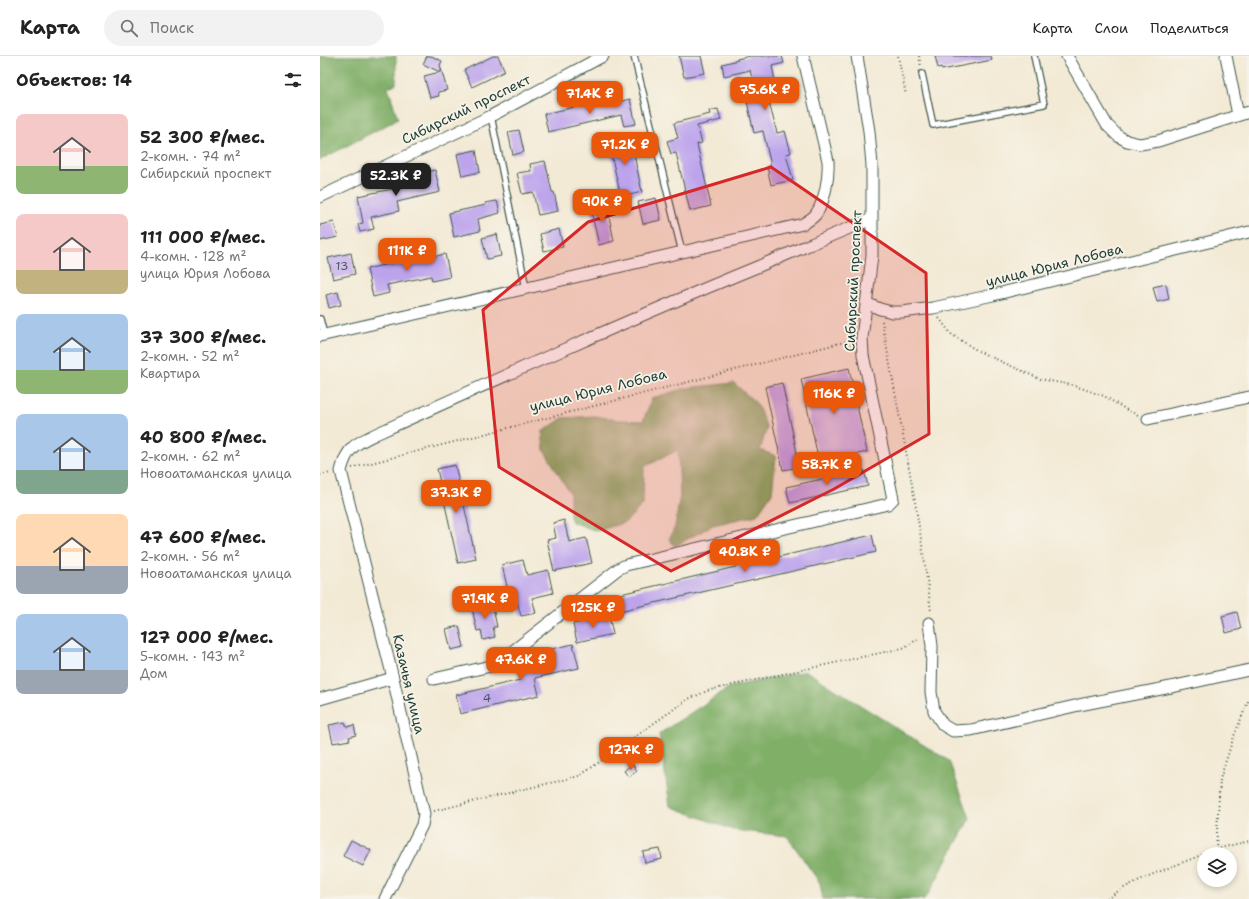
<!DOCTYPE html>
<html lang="ru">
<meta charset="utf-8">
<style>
:root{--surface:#fff;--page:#f2f2f2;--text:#222;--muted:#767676;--line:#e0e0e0;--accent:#ea580c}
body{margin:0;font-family:"Shantell Sans",sans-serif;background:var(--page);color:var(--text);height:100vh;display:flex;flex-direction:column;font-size:15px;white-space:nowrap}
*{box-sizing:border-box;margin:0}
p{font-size:13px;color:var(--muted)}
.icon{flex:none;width:22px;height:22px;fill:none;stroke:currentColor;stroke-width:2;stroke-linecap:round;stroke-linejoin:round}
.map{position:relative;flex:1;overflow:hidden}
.details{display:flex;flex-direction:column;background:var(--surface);width:320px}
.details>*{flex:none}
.controls{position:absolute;left:877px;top:791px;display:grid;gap:8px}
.controls a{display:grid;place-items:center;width:40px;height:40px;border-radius:50%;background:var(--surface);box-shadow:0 2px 6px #0003;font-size:20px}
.price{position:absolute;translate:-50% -34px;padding:0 9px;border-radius:8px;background:var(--accent);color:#fff;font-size:13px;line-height:26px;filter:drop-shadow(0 1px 2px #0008)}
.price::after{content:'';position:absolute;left:50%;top:24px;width:12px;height:9px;margin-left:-6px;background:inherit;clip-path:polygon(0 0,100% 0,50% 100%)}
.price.selected{background:#222;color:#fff}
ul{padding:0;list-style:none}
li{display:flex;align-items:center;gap:12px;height:100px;padding:0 16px}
li span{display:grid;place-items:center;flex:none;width:112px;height:80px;border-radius:8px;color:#555}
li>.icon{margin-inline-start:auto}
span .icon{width:48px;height:48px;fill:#fffc;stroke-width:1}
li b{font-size:17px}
h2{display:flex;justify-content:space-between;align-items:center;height:48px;padding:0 16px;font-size:17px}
header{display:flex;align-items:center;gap:24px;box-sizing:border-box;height:56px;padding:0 20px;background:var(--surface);border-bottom:1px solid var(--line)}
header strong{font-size:19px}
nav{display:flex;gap:22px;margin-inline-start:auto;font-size:14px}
.search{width:280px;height:36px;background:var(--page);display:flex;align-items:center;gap:10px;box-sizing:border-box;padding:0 14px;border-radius:22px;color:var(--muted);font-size:15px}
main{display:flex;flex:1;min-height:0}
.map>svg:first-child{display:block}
.forest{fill:#80af68;stroke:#50764e}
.building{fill:#bca3ec}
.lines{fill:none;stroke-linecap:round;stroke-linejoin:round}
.service-casing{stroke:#3f574c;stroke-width:8}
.minor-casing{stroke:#3f574c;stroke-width:13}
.path{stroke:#3f574c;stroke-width:2;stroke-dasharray:1 3;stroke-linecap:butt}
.service{stroke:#fff;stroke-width:5.5}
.minor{stroke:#fff;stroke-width:11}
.marked{fill:#d62828;fill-opacity:0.2;stroke:#d62828;stroke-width:3;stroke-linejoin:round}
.labels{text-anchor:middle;stroke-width:3.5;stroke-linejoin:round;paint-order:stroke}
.number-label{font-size:12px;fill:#465662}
.street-label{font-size:14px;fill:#1f3d34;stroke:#f7f3e8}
</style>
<header>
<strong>Карта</strong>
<div class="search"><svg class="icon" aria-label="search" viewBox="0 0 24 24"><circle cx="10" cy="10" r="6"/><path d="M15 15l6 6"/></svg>Поиск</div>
<nav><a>Карта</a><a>Слои</a><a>Поделиться</a></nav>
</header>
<main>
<section class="details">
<h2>Объектов: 14<svg class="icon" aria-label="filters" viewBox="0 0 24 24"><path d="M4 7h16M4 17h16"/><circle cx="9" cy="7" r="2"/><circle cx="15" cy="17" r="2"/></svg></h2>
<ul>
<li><span style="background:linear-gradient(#f6c9c9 65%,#8fb573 0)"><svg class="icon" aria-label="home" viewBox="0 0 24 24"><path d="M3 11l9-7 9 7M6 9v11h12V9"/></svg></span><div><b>52 300 ₽/мес.</b><p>2-комн. · 74 m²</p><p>Сибирский проспект</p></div></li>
<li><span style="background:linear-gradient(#f6c9c9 70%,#c2b280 0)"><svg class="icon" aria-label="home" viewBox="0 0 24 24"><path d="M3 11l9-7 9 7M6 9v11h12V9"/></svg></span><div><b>111 000 ₽/мес.</b><p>4-комн. · 128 m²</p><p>улица Юрия Лобова</p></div></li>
<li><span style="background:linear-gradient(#a9c7e8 70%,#8fb573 0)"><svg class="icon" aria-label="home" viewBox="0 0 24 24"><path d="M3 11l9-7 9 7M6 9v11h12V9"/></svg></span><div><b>37 300 ₽/мес.</b><p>2-комн. · 52 m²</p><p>Квартира</p></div></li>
<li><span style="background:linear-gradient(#a9c7e8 70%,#7fa58c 0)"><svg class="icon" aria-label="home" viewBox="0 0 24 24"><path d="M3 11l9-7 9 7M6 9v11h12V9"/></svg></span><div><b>40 800 ₽/мес.</b><p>2-комн. · 62 m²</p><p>Новоатаманская улица</p></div></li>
<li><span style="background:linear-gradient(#ffd9b3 65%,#9aa5b1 0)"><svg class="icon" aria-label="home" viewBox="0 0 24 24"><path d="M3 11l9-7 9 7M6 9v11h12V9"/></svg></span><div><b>47 600 ₽/мес.</b><p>2-комн. · 56 m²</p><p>Новоатаманская улица</p></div></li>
<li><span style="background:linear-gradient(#a9c7e8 70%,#9aa5b1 0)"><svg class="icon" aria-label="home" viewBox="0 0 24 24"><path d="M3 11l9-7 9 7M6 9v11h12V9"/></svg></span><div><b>127 000 ₽/мес.</b><p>5-комн. · 143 m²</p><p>Дом</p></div></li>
</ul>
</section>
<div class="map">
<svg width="929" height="843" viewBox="0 0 929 843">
<rect width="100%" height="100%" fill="#f7f3e8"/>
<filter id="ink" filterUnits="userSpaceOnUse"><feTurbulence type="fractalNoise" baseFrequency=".025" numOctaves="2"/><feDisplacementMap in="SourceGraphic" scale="8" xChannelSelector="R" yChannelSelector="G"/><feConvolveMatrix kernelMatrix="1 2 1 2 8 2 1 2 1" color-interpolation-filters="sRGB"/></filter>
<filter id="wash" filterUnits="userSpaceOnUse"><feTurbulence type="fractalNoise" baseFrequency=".012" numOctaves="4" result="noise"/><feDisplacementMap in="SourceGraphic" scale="16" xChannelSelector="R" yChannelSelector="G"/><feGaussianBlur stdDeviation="0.9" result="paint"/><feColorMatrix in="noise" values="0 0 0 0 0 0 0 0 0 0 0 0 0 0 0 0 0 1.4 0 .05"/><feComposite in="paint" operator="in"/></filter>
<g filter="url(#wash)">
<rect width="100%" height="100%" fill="#f3ead5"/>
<path class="forest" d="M0,0H76V28L68,31L78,63L0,104Z
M414,327L437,348L447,372L440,394L456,400L452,437L437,459L393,469L355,490L349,483L355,471L360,439L358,394L324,411L323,448L306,466L277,475L252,466L250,460V437L224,394L222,376L243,362L275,360L299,364L323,365L332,342L366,332Z
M486,615L629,705L650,762L609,837L604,843H503L500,827L467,780L413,774L350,750L339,678L410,631Z"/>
<g id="blocks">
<path class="building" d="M107,0H111L122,5L120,9L127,34L118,36L119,40L110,42L104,20L120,16L103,8Z
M173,0H178L185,15L152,31L144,14Z
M359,0H381L385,17L364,21Z
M430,0H462L464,7L452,10L458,40L448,42L457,77L465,75L471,97L466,98L473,124L451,129L447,111L451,110L443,75L434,77L426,41L436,39L430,14L404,20L402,8L418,4L417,3Z
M615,0H671L672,4L622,14L621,11L618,12Z
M310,43L316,68L304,70L301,59L228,76L224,58L285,44L286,49Z
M398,53L401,64L377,70L382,87L377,88L391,150L370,155L356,97L351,98L347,85L358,82L354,67L390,58L389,55Z
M199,74L204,96L193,99L188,76Z
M310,80L322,136L301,141L288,85Z
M156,94L160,116L142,120L137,98Z
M225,105L232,136H234L238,155L218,159L213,136L202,138L197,117L211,115L210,108Z
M93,114L94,119L115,114L120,136L77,146L79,155L51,161L54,173L40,176L38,168L43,167L38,140L87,130L84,116Z
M336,142L341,164L323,168L318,146Z
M177,145L180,157L158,163L160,175L134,181L129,157L166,149L165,147Z
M286,146L294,185L279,189L270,150Z
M14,166L18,181L0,185V169Z
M239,173L243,191L224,195L220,178Z
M177,178L181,200L167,203L162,182Z
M31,197L35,218L13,223L8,202Z
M125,198L130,221L112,225L111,220L67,229L69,237L53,241L47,213L76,206V204L94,200L95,205Z
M846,228L849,243L837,246L833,231Z
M18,236L21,249L9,252L6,239Z
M529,312L547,396L499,406L481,323Z
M462,327L480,411L463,414L445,331Z
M135,409L156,503L138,507L117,413Z
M544,414L548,430L470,447L466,431Z
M244,464L249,486L266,482L272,507L234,515L227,484L236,482L233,467Z
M552,479L556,496L295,556L292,540Z
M203,504L207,519L228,514L233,537L212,542L216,557L201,560L197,545L191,547L182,509Z
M172,547L177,571H173L175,581L163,584L161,574L157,575L152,552Z
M917,556L921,573L906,577L902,560Z
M289,560L293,578L257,586L253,568Z
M139,570L144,591L131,594L126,573Z
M253,588L259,612L215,622L219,639L140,658L136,639L200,624L199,617L219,613L215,597Z
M25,666L27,671L34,669L36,679L29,681L30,684L13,687L9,669Z
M312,708L317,715L309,721L304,715Z
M31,784L51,794L43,810L23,800Z
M340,793L342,803L325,807L323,796Z"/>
</g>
</g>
<g filter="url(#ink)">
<use href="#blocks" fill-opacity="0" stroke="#3f574c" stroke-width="1"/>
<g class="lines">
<defs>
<path id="service" d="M314,0L362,196
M602,18L613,69L724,48L714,0
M171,60L206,232
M0,263L4,279"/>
<path id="minor" d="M747,0L787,69L798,80L807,85L820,88L838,85L929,56
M906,0L918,59
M0,141L171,60L283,0
M546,247L560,253L572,256H582L613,252L673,239L929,176
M0,280L483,168C488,165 493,162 496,158C505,145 509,121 508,105L483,0
M828,363L929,341
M609,567L612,590L611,636L614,655L623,669L633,675L651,674L759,649L851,631L929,614
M114,623L175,609L298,513L306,509L568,448L573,443L543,299L542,282L552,200V109L549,75L537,0
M0,643L73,622
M65,843L102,769L104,758L73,622L21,415C27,390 37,387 58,377C184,320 310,263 437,211C476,195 513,178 552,163"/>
</defs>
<use href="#service" class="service-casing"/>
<use href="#minor" class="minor-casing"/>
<path class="path" d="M578,0L586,39
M599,0L601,11
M619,262L631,278L658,295L720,323L752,329L784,340L807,354L818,359
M562,265C579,362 600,459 611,556
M32,412L532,284
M0,419L11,417
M114,755L259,720L271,712L368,643L390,634L583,592L600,582
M896,793L900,723L914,680L929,643
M885,798L896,793L929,785
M787,843C811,824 855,810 884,798"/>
<use href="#service" class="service"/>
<use href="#minor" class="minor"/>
</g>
</g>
<path class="marked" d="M451,111L606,217L609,378L514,433L351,515L179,411L163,254L268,166Z"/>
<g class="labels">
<g class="number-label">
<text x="22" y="214">13</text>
<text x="167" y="646">4</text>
</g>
<g class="street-label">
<text transform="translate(146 53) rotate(-26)" y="5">Сибирский проспект</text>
<text transform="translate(734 209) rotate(-14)" y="5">улица Юрия Лобова</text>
<text transform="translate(533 225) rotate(-87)" y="5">Сибирский проспект</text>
<text transform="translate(278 334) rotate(-14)" y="5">улица Юрия Лобова</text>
<text transform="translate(89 628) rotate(77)" y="5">Казачья улица</text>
</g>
</g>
</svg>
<div class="controls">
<a><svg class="icon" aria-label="layers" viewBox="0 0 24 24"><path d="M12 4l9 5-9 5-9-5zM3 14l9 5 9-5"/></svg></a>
</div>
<b class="price" style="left:445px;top:55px">75.6K ₽</b>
<b class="price" style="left:270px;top:59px">71.4K ₽</b>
<b class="price" style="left:305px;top:110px">71.2K ₽</b>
<b class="price selected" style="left:76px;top:141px">52.3K ₽</b>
<b class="price" style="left:282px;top:167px">90K ₽</b>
<b class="price" style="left:87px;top:216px">111K ₽</b>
<b class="price" style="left:514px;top:359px">116K ₽</b>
<b class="price" style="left:507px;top:430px">58.7K ₽</b>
<b class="price" style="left:136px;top:458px">37.3K ₽</b>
<b class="price" style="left:425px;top:517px">40.8K ₽</b>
<b class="price" style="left:165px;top:564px">71.9K ₽</b>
<b class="price" style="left:273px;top:573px">125K ₽</b>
<b class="price" style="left:201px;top:625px">47.6K ₽</b>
<b class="price" style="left:311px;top:715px">127K ₽</b>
</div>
</main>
